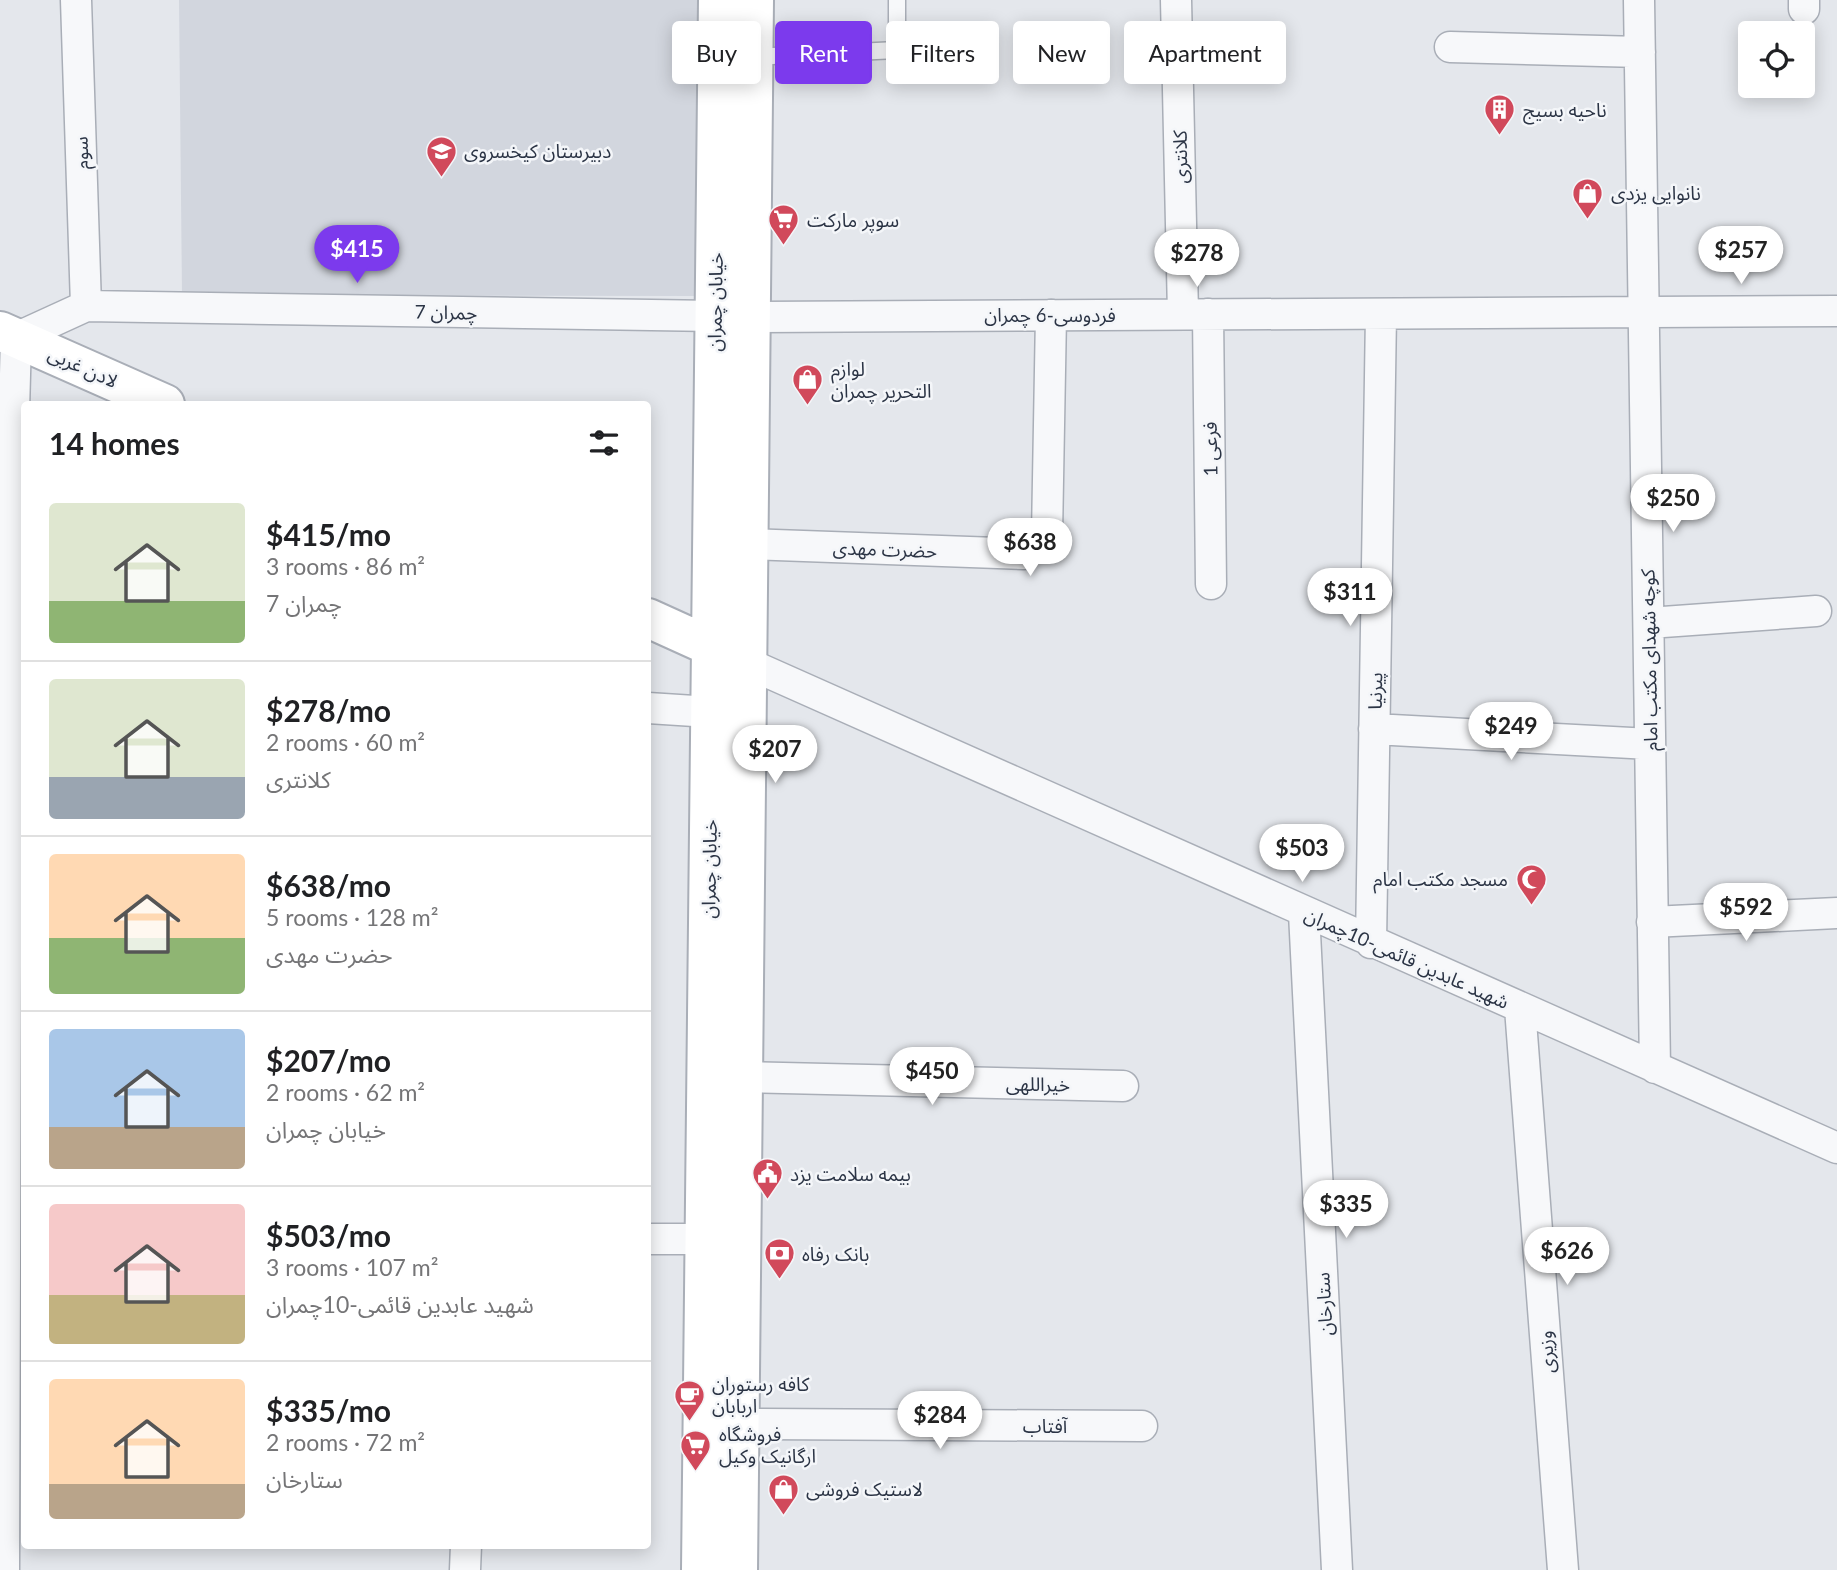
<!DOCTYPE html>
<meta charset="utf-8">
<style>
:root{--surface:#fff;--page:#f2f2f2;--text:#202124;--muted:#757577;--line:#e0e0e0;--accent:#7c3aed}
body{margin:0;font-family:Lato,"Noto Sans Arabic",sans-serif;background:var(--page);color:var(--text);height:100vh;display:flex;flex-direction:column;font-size:26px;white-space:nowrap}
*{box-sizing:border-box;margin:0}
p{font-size:23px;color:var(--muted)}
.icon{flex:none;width:38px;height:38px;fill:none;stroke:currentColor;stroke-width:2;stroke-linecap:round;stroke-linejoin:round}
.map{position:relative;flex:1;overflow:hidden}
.side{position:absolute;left:21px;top:401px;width:630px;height:1148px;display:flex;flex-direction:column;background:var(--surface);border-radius:7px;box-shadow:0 4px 18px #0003}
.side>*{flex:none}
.banner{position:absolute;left:672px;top:21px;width:665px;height:63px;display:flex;gap:14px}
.controls{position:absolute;left:1738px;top:21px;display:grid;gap:14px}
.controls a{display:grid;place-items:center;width:77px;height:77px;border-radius:7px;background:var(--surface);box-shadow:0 4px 18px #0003;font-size:35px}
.price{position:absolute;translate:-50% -60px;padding:0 16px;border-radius:24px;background:#fff;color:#222;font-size:23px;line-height:46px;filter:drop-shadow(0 2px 4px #0008)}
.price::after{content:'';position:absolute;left:50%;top:42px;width:21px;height:16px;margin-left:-10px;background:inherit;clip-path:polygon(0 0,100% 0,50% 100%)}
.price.on{background:var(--accent);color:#fff}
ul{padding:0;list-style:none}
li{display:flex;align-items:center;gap:21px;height:175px;padding:0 28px}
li+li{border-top:2px solid var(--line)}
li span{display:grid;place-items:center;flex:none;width:196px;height:140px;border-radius:7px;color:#555}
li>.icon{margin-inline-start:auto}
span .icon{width:84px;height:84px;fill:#fffc;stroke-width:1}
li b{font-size:30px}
h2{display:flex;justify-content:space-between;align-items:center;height:84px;padding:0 28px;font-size:30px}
.pill{padding:0 24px;border-radius:7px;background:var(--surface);box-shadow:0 4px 18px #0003;font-size:24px;line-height:63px}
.pill.on{background:var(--accent);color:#fff}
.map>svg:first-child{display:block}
.built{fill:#d2d6de}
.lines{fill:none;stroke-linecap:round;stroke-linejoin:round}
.lane-casing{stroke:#a9aeb7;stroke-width:19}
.street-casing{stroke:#a9aeb7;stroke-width:33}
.secondary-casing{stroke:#a9aeb7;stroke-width:42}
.lane{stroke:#f7f8fa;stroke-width:16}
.street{stroke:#f7f8fa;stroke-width:30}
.secondary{stroke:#fff;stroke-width:38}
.labels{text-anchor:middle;stroke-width:5;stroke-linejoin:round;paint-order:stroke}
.poi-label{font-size:19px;fill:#2b3445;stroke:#f4f6f9;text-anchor:start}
.street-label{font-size:19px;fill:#2b3445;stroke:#f4f6f9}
</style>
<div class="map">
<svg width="1837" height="1570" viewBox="0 0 1837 1570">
<rect width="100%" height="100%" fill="#e4e7ec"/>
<path class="built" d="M179,0H702L701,296L182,295Z"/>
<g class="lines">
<defs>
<path id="lane" d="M754,57L897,50V0"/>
<path id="street" d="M76,0L86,306
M1176,0L1183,314
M1639,0L1655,1068
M1804,9V0
M1450,47L1640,52
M1208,314L1211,584
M751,317L1837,311
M748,544L1024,554L1047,535L1051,315
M1649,623L1816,611
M731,656L1837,1148
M648,708L710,712
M1374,729L1650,744
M1304,913L1337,1570
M1652,922L1837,913
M1371,943L1381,314
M1520,1008L1563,1570
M742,1077L1123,1086
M648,1239H704
M739,1424L1142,1426
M4,1570L7,666L16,338L86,306L715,316
M465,1570L466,1545"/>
<path id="secondary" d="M0,331L165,404
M648,618L712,647
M701,1570L718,0
M738,1570L754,0"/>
</defs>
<use href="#lane" class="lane-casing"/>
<use href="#street" class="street-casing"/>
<use href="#secondary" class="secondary-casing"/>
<use href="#lane" class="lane"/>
<use href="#street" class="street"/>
<use href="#secondary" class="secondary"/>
</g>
<defs>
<symbol id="building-pin" viewBox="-11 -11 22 30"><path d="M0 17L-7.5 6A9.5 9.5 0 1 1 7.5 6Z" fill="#d1495b" stroke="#f4f6f9"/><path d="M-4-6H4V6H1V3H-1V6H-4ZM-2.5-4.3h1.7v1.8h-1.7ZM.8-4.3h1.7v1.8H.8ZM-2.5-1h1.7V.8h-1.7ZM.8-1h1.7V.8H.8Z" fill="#fff"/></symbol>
<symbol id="school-pin" viewBox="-11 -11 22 30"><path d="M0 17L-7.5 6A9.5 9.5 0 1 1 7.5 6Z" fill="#d1495b" stroke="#f4f6f9"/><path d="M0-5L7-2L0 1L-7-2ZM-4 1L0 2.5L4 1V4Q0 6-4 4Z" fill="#fff"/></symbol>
<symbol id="shop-pin" viewBox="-11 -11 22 30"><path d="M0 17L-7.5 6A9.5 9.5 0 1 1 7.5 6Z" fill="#d1495b" stroke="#f4f6f9"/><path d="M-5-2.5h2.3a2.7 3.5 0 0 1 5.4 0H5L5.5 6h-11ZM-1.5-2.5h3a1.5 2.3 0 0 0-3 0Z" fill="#fff"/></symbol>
<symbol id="supermarket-pin" viewBox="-11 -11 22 30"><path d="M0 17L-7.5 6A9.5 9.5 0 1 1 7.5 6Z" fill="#d1495b" stroke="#f4f6f9"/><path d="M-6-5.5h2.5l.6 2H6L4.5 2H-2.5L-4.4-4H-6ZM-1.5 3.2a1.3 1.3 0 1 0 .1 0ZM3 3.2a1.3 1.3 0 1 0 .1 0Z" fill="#fff"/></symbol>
<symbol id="mosque-pin" viewBox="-11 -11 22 30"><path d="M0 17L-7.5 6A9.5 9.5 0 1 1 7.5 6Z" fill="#d1495b" stroke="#f4f6f9"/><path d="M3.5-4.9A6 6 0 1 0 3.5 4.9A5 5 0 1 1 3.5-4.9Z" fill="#fff"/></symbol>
<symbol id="civic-pin" viewBox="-11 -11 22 30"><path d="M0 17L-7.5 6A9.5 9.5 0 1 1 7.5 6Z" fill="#d1495b" stroke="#f4f6f9"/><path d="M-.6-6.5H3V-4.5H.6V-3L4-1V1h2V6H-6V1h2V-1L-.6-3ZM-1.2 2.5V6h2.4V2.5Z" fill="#fff"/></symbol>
<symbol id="bank-pin" viewBox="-11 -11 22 30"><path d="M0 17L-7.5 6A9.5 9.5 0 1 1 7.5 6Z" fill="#d1495b" stroke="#f4f6f9"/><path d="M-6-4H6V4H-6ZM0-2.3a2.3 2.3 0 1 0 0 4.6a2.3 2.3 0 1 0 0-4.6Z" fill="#fff"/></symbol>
<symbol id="cafe-pin" viewBox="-11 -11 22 30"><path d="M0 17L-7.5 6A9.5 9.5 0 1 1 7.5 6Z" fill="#d1495b" stroke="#f4f6f9"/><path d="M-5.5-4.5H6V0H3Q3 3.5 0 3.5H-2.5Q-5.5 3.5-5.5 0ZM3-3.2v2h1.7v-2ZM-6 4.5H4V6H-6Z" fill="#fff"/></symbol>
</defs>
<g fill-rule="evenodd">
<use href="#building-pin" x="1482" y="92" width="35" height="47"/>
<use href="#school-pin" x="424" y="134" width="35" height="47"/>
<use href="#shop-pin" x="1570" y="176" width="35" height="47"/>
<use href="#supermarket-pin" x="766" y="202" width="35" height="47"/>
<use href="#shop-pin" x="790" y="362" width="35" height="47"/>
<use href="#mosque-pin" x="1514" y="862" width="35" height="47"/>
<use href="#civic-pin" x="750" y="1156" width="35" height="47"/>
<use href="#bank-pin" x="762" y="1236" width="35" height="47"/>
<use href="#cafe-pin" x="672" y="1378" width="35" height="47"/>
<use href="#supermarket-pin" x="678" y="1428" width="35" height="47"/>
<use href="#shop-pin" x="766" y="1472" width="35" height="47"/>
</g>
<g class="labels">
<g class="poi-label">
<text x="1523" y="117">ناحیه بسیج</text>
<text x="464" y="158">دبیرستان کیخسروی</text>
<text x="1611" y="200">نانوایی یزدی</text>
<text x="807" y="227">سوپر مارکت</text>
<text x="831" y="376">لوازم<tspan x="831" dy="22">التحریر چمران</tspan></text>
<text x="1508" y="886" text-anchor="end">مسجد مکتب امام</text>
<text x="790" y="1181">بيمه سلامت يزد</text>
<text x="802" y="1261">بانک رفاه</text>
<text x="712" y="1391">کافه رستوران<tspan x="712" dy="22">اربابان</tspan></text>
<text x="719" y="1441">فروشگاه<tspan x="719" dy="22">ارگانیک وکیل</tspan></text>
<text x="806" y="1496">لاستیک فروشی</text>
</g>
<g class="street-label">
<text transform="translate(81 153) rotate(-92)" y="7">سوم</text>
<text transform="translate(1180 157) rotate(-91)" y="7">کلانتری</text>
<text transform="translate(715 302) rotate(-89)" y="7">خیابان چمران</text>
<text transform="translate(446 312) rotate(1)" y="7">چمران 7</text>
<text x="1050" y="322">فردوسی-6 چمران</text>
<text transform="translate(83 367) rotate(24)" y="7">لادن غربی</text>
<text transform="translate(1210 449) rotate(-91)" y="7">فرعی 1</text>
<text transform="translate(885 549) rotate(2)" y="7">حضرت مهدی</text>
<text transform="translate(1649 660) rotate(-91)" y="7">کوچه شهدای مکتب امام</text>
<text transform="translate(1375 691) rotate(-89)" y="7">پیرنیا</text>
<text transform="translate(709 869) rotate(-89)" y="7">خیابان چمران</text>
<text transform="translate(1407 958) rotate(24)" y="7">شهید عابدین قائمی-10چمران</text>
<text transform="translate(1038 1084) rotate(1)" y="7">خیراللهی</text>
<text transform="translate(1324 1304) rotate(-93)" y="7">ستارخان</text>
<text transform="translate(1546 1352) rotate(-94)" y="7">وزیری</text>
<text x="1045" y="1433">آفتاب</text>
</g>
</g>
</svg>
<div class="controls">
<a><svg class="icon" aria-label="locate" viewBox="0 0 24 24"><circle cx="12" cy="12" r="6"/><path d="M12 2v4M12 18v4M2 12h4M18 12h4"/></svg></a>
</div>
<b class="price on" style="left:357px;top:285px">$415</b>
<b class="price" style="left:1741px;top:286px">$257</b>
<b class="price" style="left:1197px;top:289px">$278</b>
<b class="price" style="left:1673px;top:534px">$250</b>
<b class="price" style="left:1030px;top:578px">$638</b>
<b class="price" style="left:1350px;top:628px">$311</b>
<b class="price" style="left:1511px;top:762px">$249</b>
<b class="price" style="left:775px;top:785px">$207</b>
<b class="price" style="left:1302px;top:884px">$503</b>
<b class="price" style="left:1746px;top:943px">$592</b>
<b class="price" style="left:932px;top:1107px">$450</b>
<b class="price" style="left:1346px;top:1240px">$335</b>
<b class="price" style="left:1567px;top:1287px">$626</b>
<b class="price" style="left:940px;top:1451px">$284</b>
<div class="banner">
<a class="pill">Buy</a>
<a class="pill on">Rent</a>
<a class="pill">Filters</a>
<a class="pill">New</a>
<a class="pill">Apartment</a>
</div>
<section class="side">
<h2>14 homes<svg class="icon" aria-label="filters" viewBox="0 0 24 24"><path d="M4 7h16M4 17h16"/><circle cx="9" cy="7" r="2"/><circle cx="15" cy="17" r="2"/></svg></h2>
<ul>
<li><span style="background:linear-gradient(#dfe7d0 70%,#8fb573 0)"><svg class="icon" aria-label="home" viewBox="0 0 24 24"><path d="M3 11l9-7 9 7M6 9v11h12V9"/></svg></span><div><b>$415/mo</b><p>3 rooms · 86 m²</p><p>چمران 7</p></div></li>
<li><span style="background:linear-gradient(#dfe7d0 70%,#9aa5b1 0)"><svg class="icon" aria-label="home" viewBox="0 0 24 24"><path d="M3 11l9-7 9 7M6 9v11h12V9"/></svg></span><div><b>$278/mo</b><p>2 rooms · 60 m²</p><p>کلانتری</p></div></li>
<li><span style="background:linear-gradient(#ffd9b3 60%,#8fb573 0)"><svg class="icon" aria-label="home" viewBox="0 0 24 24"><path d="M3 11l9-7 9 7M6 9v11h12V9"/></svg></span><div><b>$638/mo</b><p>5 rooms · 128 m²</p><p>حضرت مهدی</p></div></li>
<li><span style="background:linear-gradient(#a9c7e8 70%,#b9a48a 0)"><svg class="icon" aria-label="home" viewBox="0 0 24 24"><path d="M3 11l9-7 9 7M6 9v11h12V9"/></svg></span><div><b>$207/mo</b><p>2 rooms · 62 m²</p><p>خیابان چمران</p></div></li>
<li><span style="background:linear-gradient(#f6c9c9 65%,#c2b280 0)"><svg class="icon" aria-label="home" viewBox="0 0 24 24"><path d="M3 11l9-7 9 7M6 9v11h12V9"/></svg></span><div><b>$503/mo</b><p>3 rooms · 107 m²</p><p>شهید عابدین قائمی-10چمران</p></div></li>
<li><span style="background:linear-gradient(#ffd9b3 75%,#b9a48a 0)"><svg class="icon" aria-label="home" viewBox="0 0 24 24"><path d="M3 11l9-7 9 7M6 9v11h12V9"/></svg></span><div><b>$335/mo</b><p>2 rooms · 72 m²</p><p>ستارخان</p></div></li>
</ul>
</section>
</div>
